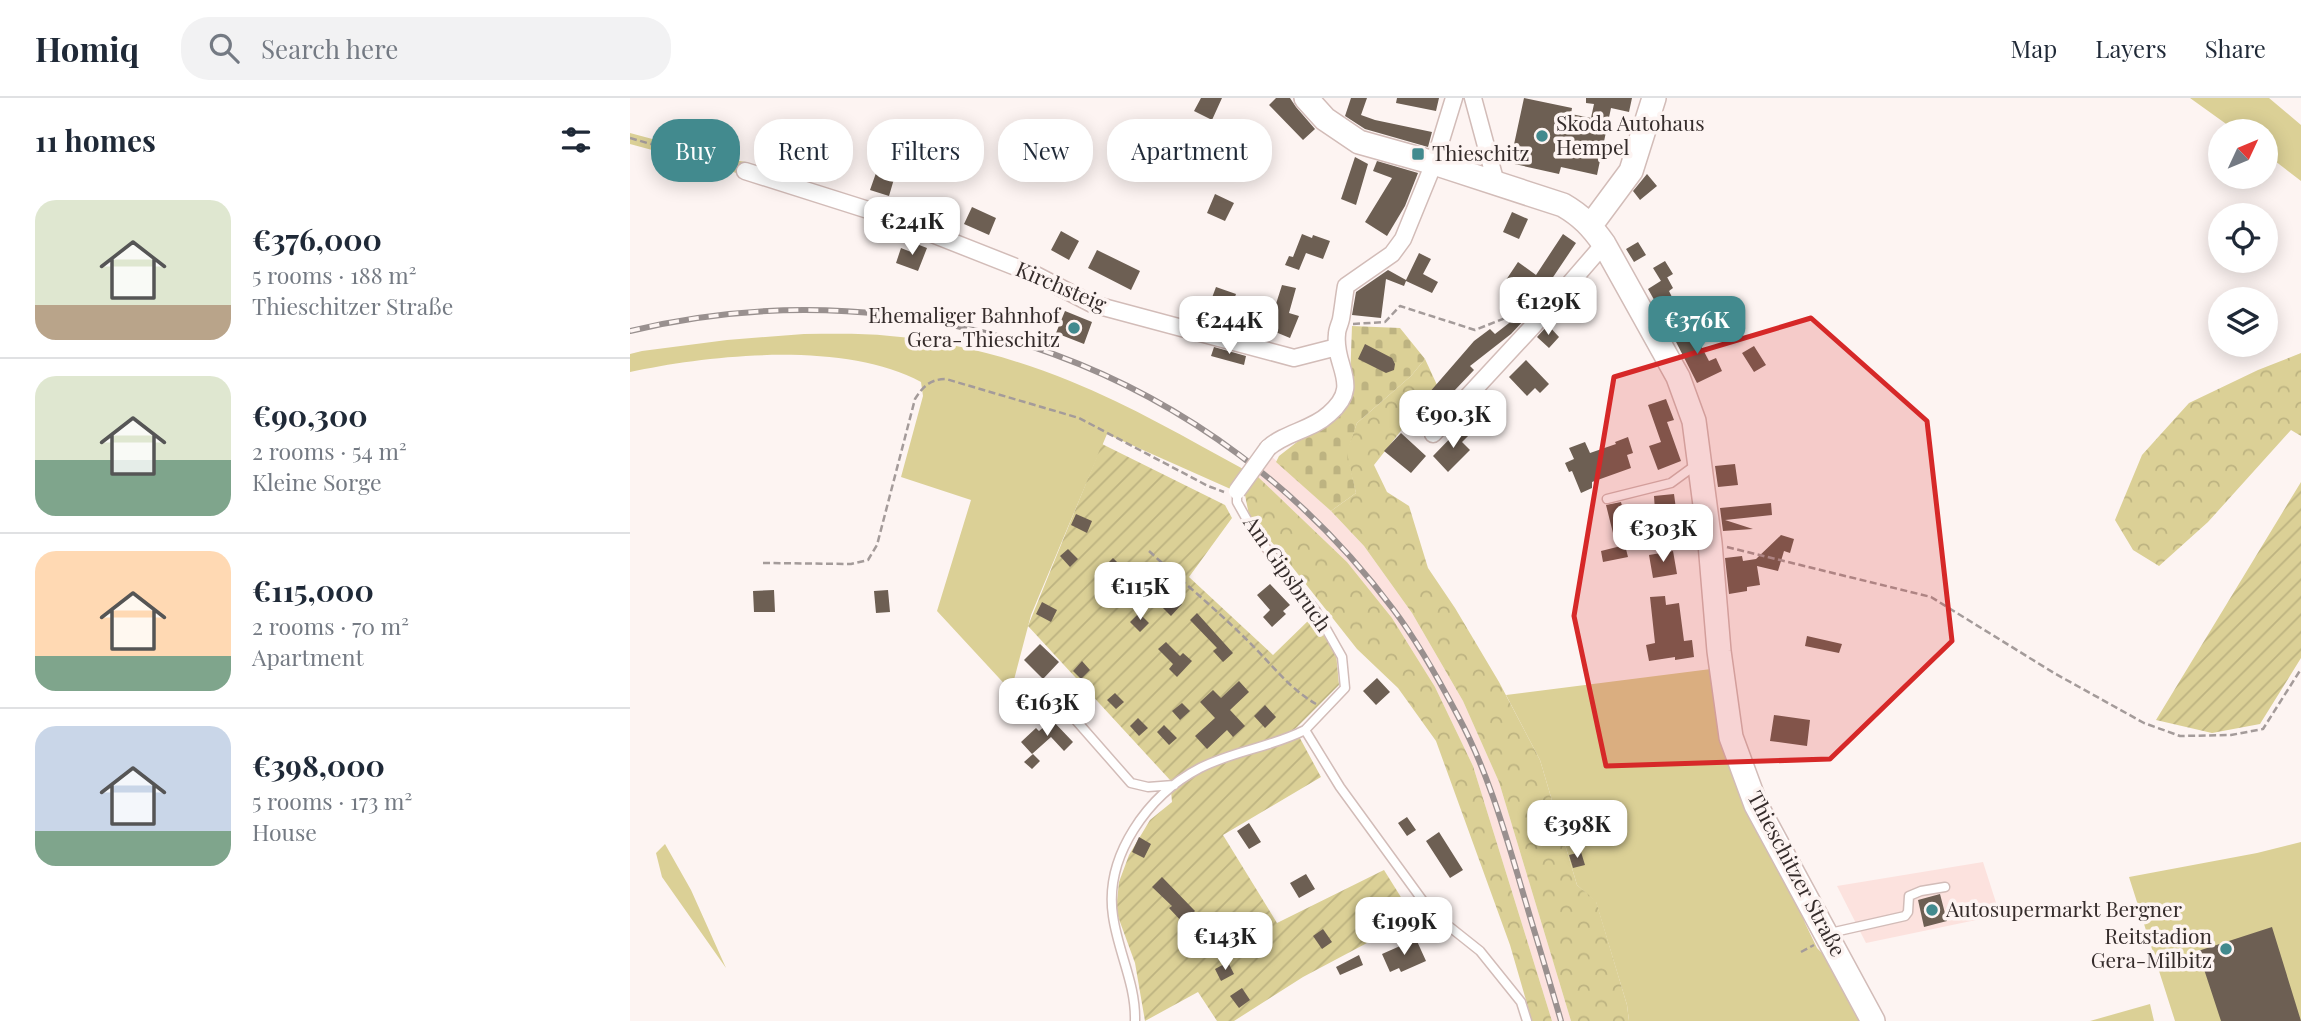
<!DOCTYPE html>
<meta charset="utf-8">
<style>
:root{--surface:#fff;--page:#f2f2f3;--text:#1f2937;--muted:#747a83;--line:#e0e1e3;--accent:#428a8e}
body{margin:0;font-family:"Playfair Display",serif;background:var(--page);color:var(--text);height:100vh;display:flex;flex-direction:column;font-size:26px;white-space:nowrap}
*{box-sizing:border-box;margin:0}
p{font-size:23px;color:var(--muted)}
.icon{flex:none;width:38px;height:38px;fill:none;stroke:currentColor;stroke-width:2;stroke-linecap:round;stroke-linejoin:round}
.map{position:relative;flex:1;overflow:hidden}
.details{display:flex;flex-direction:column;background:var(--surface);width:630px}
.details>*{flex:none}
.top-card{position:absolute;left:21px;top:21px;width:665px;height:63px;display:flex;gap:14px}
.needle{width:46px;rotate:46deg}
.tools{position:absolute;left:1578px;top:21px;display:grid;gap:14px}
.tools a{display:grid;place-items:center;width:70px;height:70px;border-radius:50%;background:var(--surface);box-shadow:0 4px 18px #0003;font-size:35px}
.price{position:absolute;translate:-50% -60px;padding:0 16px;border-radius:14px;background:#fff;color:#222;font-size:23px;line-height:46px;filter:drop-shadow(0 2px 4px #0008)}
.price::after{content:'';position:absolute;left:50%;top:42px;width:21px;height:16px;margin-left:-10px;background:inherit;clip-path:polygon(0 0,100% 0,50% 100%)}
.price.on{background:var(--accent);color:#fff}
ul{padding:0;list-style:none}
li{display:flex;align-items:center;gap:21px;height:175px;padding:0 35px}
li+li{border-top:2px solid var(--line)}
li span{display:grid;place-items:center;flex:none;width:196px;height:140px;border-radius:21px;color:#555}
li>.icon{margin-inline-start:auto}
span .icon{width:84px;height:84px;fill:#fffc;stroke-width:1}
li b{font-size:30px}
h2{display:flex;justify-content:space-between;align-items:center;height:84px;padding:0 35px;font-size:30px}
.chip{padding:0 24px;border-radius:28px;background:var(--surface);box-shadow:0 4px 18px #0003;font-size:24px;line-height:63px}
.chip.on{background:var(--accent);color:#fff}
header{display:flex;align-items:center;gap:42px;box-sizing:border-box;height:98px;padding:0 35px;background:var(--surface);border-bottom:2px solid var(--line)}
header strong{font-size:33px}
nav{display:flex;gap:38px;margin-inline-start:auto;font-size:24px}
.search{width:490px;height:63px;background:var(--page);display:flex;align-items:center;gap:18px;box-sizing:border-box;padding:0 24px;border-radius:28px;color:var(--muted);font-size:26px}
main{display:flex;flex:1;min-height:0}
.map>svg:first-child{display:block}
.built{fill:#fce2de}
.grass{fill:#dbd096}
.forest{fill:url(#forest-crowns)}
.cemetery{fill:url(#cemetery-stones)}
.garden{fill:url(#garden-furrows)}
.building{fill:#6d5f53}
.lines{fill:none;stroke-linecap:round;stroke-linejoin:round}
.lane-casing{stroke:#d2bcb8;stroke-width:11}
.street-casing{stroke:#d2bcb8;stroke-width:19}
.secondary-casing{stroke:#d2bcb8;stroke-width:26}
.path{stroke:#a49b9a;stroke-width:2.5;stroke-dasharray:7 3.5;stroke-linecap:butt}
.lane{stroke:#fff;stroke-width:8}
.street{stroke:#fff;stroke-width:16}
.secondary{stroke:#fff;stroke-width:23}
.rail-casing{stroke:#99908f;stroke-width:6}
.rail{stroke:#fdf4f2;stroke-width:3.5;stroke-dasharray:10;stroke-linecap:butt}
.street-bridge-casing{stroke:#d2bcb8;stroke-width:19;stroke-linecap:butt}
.street-bridge{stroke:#fff;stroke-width:16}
.marked{fill:#d62828;fill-opacity:0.2;stroke:#d62828;stroke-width:5;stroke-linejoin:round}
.poi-dot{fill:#428a8e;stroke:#fdf4f2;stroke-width:2.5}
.labels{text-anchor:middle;stroke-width:7;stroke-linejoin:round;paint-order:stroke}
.poi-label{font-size:21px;fill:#352c2b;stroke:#fdf4f2;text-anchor:start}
.street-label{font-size:21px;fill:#352c2b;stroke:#fdf4f2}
</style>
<header>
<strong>Homiq</strong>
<div class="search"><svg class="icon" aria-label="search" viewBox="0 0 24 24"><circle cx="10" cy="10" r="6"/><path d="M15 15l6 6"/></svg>Search here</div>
<nav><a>Map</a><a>Layers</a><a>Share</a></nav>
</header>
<main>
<section class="details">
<h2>11 homes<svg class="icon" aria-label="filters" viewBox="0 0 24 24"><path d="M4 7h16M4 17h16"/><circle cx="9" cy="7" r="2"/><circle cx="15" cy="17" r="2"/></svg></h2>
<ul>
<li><span style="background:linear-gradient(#dfe7d0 75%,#b9a48a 0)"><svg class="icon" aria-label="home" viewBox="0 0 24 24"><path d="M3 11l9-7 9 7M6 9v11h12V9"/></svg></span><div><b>€376,000</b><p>5 rooms · 188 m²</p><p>Thieschitzer Straße</p></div></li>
<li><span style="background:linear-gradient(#dfe7d0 60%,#7fa58c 0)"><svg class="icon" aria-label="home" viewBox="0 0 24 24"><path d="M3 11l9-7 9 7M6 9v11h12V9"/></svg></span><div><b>€90,300</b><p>2 rooms · 54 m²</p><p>Kleine Sorge</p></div></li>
<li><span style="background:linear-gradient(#ffd9b3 75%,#7fa58c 0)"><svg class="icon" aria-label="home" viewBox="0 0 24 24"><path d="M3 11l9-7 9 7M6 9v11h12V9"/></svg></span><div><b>€115,000</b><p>2 rooms · 70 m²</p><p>Apartment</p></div></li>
<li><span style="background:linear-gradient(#c9d6e8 75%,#7fa58c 0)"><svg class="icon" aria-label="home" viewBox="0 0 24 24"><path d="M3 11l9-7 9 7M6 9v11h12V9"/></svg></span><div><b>€398,000</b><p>5 rooms · 173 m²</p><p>House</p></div></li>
</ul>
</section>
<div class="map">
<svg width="1671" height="923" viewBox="0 0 1671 923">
<defs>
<pattern id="forest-crowns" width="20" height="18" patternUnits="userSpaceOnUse" patternTransform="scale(1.75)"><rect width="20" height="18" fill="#dbd096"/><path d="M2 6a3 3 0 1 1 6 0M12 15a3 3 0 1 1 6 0" fill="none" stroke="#bdb381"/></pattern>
<pattern id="cemetery-stones" width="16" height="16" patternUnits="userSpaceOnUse" patternTransform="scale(1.75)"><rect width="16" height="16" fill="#dbd096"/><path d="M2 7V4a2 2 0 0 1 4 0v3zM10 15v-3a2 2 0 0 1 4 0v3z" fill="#bdb381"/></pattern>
<pattern id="garden-furrows" width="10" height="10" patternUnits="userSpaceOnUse" patternTransform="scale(1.75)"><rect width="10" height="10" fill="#dbd096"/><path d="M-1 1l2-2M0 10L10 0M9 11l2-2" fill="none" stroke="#bdb381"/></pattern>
</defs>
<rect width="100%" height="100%" fill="#fdf4f2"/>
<path class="built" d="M640,357L701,413L734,448L782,515L833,603L869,684L941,923H922L843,668L805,589L762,520L717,464L625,376Z
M1353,764L1370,817L1236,845L1207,788Z"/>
<path class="grass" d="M1560,0H1639L1671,27V83L1636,56V33H1606Z
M0,35L97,61L116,64L114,77L0,46Z
M174,236C203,236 232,235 260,238C320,243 384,260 440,283C500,307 558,341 615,372L605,393L477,336L401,517L381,593L307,513L341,402L271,379L293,298L291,284C215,243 82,256 0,274V256L12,253L97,242Z
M1081,571L1166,795L1175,825L1187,850L1202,865L1232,923H999L997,907L966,804L947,787L910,662L876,597Z
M1671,744V923H1545L1499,779L1627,755Z
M35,746L61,792L96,870L32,779L26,755Z
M1520,906L1524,923H1460Z"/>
<path class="forest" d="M1671,255V338L1661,332L1578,424L1529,468L1503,452L1485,422L1512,357L1559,305L1628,272Z
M795,261L807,287L744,367L757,394L779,408L798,470L825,510L869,584L910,662L947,787L966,803L997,907L999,923H941L869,684L833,603L782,515L734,448L701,413L726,395L716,355L727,325L781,278Z
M625,376L717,464L762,520L805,589L843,668L922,923H902L880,847L806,643L768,590L727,551L656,461L619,417L614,392Z"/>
<path class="cemetery" d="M722,228L770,230L795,261L781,278L727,325L717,355L726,395L701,413L646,364L649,358L703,316L720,283Z"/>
<path class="garden" d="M472,346L595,407L602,420L559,479L643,557L681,520L706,555L709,587L665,631L691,679L593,737L647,825L754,772L784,820L673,879L604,923H587L568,894L515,923L505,865L486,813L489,784L499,757L520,722L542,704L540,682L398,528Z
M1671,384V560L1630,626L1582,635L1526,622Z"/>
<path class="building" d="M571,0H592L582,22L564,13Z
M646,0H660L666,9L685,31L673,42L639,7Z
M721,0H737L731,17L745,22L802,34L798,49L735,31L715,18Z
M767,0H809L806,13L766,5Z
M894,0L942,10L941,16L961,20L964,6L956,5V0H1002L999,14L981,10L967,77L931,69L929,76L880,65Z
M145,41L167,49L161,65L139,57Z
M188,56L213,65L207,81L182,73Z
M725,59L738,66L726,107L711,101Z
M747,63L788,75L775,108L757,138L735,124L762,80L743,73Z
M246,75L264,81L259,98L240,92Z
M1017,76L1027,88L1010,102L1003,93Z
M585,96L604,105L595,123L577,115Z
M342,109L366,120L359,137L334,126Z
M882,114L898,121L889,141L873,134Z
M431,133L449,143L439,162L421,152Z
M672,136L682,140L683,137L700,143L693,161L676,155L669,172L655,167L659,158L663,159Z
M933,136L946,145L907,203L876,182L888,164L906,177Z
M1008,144L1016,157L1004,164L996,151Z
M284,145L297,150L288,173L266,165L271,150L281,154Z
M467,152L510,173L501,192L458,170Z
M789,155L801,161L793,176L808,184L802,195L776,183L774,188L756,181L751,220L722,217L726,194L758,172L776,182Z
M1035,163L1043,176L1031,183L1023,170Z
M1037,179L1043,190L1039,193L1042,199L1027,207L1018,191Z
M652,187L666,190L659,215L669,218L660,240L633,229L641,208L645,209Z
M586,189L606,196L600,213L580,205Z
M902,207L903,209L894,222L881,236L840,268L844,272L804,314L792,303L844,243L860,231L865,236Z
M435,213L462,224L454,246L426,235Z
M918,227L929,239L919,250L907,239Z
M1066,230L1072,243L1069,244L1079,263L1086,260L1092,273L1067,285L1044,240Z
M735,246L762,260L765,266L764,272L756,275L728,261Z
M1124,248L1136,267L1124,274L1112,255Z
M584,249L616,258L614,267L581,258Z
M896,262L919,286L910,295L905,290L897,298L879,279Z
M858,294L875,312L862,325L844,307Z
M1036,301L1044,322L1037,324L1051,363L1028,372L1019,348L1031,344L1018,307Z
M833,327L841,335L832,344L840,352L818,374L803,358Z
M771,335L796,358L781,375L754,353Z
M998,339L1003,355L997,357L1001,370L962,384V390L951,395L942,373L939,374L935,365L944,361L939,350L955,344L960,355L986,346L985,344Z
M1105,366L1108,387L1088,389L1085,368Z
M1044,396L1046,411L1025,413L1024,398Z
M991,404L998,431L983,435L976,407Z
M1141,405L1142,417L1095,422L1123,431L1093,433L1090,410Z
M446,416L462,423L457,435L441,427Z
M1151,437L1164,441L1160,455L1154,453L1148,473L1127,468L1130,487L1117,489V493L1099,496L1095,460L1112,458L1113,463L1126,461Z
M995,447L998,459L973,464L971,453Z
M438,451L448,461L440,469L430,458Z
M1043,453L1047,476L1023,480L1019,457Z
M483,460L508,485L510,482L522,493L512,503L475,468Z
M640,486L660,507L653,513L656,516L642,529L633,519L640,512L627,497Z
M144,492L145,514H124L123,493Z
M258,492L260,514L246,515L244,493Z
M537,492L552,506L541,518L526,503Z
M1035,498L1036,507L1049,505L1054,543L1062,542L1064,559L1045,562V559L1019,563L1016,547L1025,545L1020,499Z
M412,504L427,512L421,524L406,516Z
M509,515L519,525L510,534L500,524Z
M567,515L603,555L593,564L583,553L587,550L560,522Z
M1177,538L1212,546L1209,555L1175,548Z
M536,544L550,558L553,555L562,563L547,579L539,571L543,566L528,551Z
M410,546L429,564L413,581L394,562Z
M452,563L460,572L451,581L443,573Z
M747,580L760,594L746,607L733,593Z
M609,583L619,594L600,612L615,628L603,639L597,632L577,651L565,638L585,620L570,604L583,592L591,600Z
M485,595L494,604L486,611L477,602Z
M552,605L560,613L550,622L542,613Z
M635,607L646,619L635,630L624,618Z
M1144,617L1180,622L1177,648L1140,643Z
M508,620L518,630L509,638L500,628Z
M422,622L443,644L434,653L421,639L402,656L391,644L406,630L409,633Z
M534,627L547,640L539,647L527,634Z
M403,656L410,663L402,671L394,664Z
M777,719L786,732L777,738L768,725Z
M619,725L631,744L619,751L607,733Z
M809,734L833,772L820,780L796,743Z
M509,739L521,746L514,760L502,754Z
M951,754L955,767L943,770L939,757Z
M676,776L685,791L669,800L660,785Z
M532,779L565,813L553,825L539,810L542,808L522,789Z
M1310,796L1317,823L1294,829L1288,802Z
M1642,829L1671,923H1591L1568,853Z
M693,831L702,844L692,851L683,838Z
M786,841L796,863L771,874L769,870L760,874L752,856Z
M729,857L733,867L710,877L706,869Z
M598,864L604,876L591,883L585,871Z
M612,890L620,902L609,910L600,898Z"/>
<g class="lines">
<defs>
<path id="lane" d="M607,393V404L625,436L686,513L712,559L715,590L675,632L710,689L801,814L850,853L891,904L897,923
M977,401L1041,385L1067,366
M1016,421L1073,414
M429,603L501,685L518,689L544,687
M1200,835L1275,818L1278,814L1279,798L1291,793L1315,789
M505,923C506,886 488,854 483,818C474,758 518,697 570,670C603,653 642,649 675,632"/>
<path id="street" d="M843,0L866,85
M115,73L254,117L406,177L462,206L664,260L707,249
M803,336L903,228L974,146
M638,350C656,334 682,332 699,316C733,287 703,269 707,236C707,231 710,226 711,221C713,210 714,199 716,188L762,156L773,141L804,65L824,0"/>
<path id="secondary" d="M676,0L695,21L729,44L804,65L933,107C952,118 962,129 974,146L1048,279L1064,323L1080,445L1089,553L1101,639L1126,707L1243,923
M961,127L1001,73L1024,0"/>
</defs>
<use href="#lane" class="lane-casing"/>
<use href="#street" class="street-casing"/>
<use href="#secondary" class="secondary-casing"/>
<path class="path" d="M0,40L101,69
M723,226L755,224L770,208L845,232L898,211
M1097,449L1301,499L1424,575L1514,625L1550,638L1601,637L1633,631L1671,571
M519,453C555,486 593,517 627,552C646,572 662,592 686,606
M133,465L221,466L238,462L247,447L285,301C293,288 301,281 316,281L449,320L578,388L594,394
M1171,854L1184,847"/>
<use href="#lane" class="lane"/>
<use href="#street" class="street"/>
<use href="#secondary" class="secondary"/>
<defs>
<path id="rail" d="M0,233C291,163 584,272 763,511C788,544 809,582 828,618C855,668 872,724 888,778C902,826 917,874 931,923"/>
</defs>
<use href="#rail" class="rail-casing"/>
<use href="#rail" class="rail"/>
<defs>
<path id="street-bridge" d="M607,393L638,350"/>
</defs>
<use href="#street-bridge" class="street-bridge-casing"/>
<use href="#street-bridge" class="street-bridge"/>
</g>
<path class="marked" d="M1181,220L1297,323L1322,543L1200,661L976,668L944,518L984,279Z"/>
<g class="poi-dot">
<circle cx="912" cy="38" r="7"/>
<rect x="781" y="49" width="14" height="14" rx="3.5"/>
<circle cx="444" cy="230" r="7"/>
<circle cx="1302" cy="812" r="7"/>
<circle cx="1596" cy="851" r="7"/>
</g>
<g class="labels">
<g class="poi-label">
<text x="926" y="33">Skoda Autohaus<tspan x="926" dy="24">Hempel</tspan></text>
<text x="802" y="63">Thieschitz</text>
<text x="430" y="225" text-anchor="end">Ehemaliger Bahnhof<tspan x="430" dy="24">Gera-Thieschitz</tspan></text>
<text x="1316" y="819">Autosupermarkt Bergner</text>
<text x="1582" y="846" text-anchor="end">Reitstadion<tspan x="1582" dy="24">Gera-Milbitz</tspan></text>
</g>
<g class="street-label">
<text transform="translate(431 189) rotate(23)" y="7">Kirchsteig</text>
<text transform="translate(657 476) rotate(55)" y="7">Am Gipsbruch</text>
<text transform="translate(1166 776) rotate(62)" y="7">Thieschitzer Straße</text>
</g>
</g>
</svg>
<div class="tools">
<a><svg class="needle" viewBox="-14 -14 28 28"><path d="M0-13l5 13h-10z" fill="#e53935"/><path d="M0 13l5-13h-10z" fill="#747a83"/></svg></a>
<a><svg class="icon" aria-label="locate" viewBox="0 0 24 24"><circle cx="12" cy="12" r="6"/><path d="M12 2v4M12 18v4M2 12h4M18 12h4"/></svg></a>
<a><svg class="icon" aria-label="layers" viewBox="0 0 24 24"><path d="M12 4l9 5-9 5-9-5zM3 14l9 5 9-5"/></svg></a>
</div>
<b class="price" style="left:282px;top:159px">€241K</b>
<b class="price" style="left:918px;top:239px">€129K</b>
<b class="price" style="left:599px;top:258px">€244K</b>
<b class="price on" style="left:1067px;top:258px">€376K</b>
<b class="price" style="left:823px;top:352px">€90.3K</b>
<b class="price" style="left:1033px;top:466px">€303K</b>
<b class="price" style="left:510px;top:524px">€115K</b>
<b class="price" style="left:417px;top:640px">€163K</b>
<b class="price" style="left:947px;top:762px">€398K</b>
<b class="price" style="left:774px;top:859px">€199K</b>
<b class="price" style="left:595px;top:874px">€143K</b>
<div class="top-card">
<a class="chip on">Buy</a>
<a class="chip">Rent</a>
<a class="chip">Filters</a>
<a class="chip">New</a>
<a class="chip">Apartment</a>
</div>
</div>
</main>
